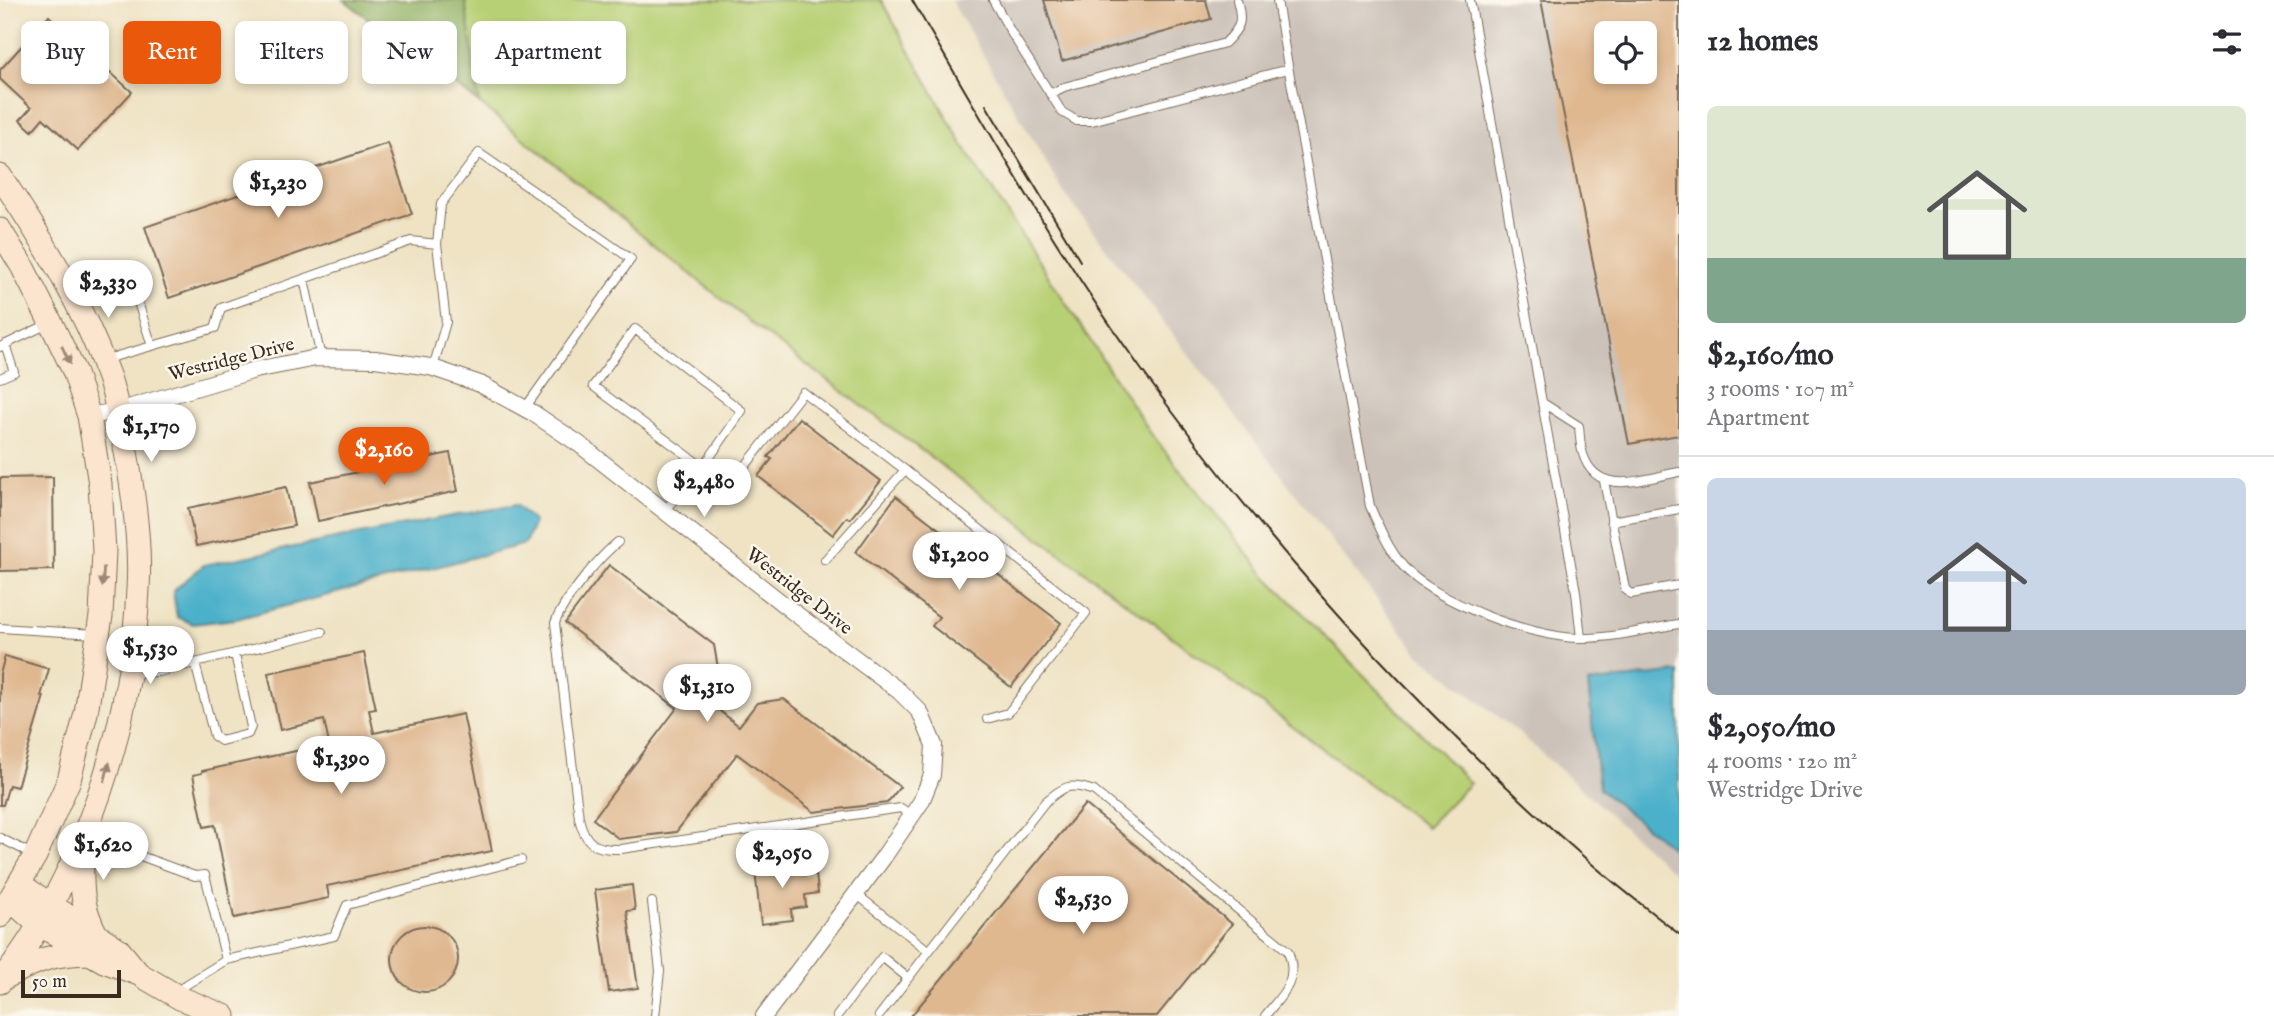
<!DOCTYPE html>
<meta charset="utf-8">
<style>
:root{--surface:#fff;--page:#f7f7f7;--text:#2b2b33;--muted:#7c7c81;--line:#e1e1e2;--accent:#ea580c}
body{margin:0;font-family:"IM FELL English",serif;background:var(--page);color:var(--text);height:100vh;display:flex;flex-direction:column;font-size:26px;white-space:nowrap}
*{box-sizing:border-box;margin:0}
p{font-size:23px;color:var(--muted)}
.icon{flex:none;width:38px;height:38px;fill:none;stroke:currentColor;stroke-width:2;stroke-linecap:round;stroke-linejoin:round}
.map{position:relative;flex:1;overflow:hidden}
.sheet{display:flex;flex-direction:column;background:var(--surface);width:595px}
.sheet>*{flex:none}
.banner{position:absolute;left:21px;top:21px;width:665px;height:63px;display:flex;gap:14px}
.tools{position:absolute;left:1594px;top:21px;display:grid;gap:14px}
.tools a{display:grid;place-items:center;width:63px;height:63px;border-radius:10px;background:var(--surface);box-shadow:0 4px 10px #0003;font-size:35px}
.scale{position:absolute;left:21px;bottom:18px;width:100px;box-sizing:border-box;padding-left:7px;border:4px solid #3b2a1e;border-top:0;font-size:19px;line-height:24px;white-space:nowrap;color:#3b2a1e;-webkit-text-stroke:5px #fbf7ec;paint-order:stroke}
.price{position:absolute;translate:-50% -60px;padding:0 16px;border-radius:24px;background:#fff;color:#222;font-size:23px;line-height:46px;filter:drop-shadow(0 2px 4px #0008)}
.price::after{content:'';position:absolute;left:50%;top:42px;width:21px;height:16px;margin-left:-10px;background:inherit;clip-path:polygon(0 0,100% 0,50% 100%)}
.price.selected{background:var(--accent);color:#fff}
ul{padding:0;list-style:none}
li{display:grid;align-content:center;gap:14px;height:371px;padding:0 28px}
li+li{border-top:2px solid var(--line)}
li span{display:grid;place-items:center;height:217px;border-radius:10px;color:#555}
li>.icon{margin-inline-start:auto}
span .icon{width:126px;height:126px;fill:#fffc;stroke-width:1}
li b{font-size:30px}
h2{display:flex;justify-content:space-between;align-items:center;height:84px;padding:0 28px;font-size:30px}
.pill{padding:0 24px;border-radius:10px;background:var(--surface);box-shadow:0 4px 10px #0003;font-size:24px;line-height:63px}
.pill.selected{background:var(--accent);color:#fff}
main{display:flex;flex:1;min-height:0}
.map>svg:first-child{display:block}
.industrial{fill:#ccc2b9;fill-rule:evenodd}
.green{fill:#b8d075;stroke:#7a7d4a;stroke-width:2}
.forest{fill:#92b266;stroke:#666e42;stroke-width:2}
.water{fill:#4bb0ca;stroke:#436d74;stroke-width:2}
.building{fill:#dfb890;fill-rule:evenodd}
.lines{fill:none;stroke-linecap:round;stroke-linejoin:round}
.lane-casing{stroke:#7a6b58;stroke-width:10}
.street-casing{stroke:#7a6b58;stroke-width:18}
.secondary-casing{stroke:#7a6b58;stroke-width:25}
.lane{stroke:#fff;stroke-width:8}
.street{stroke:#fff;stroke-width:16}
.secondary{stroke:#fce5cf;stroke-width:23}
.tram{stroke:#3b2a1e;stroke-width:2}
.oneway{fill:#9c8876}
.labels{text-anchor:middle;stroke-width:5;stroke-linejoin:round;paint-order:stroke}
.street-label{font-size:19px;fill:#3b2a1e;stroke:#fbf7ec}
</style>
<main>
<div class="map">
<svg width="1679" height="1016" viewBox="0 0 1679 1016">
<rect width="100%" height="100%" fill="#fbf7ec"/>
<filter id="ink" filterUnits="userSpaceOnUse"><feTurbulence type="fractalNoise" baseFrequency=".0143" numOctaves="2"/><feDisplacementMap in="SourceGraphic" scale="14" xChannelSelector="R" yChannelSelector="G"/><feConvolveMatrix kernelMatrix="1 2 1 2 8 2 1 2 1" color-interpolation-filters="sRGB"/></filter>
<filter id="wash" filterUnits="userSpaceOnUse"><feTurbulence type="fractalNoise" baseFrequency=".00686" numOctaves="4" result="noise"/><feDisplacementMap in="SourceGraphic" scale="28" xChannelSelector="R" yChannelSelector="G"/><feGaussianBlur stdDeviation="1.57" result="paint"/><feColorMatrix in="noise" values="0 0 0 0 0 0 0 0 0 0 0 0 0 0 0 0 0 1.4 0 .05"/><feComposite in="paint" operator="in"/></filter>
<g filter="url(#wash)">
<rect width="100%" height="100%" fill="#efe3c4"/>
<path class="industrial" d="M951,0H1679V877L1525,738L1419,654L1064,193ZM1606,33H1645V72H1606Z"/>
<path class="green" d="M465,0H881L961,142L1151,434L1264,574L1470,783L1427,827L756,327L479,103Z"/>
<path class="forest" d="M344,0H465L479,103Z"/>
<path class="water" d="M516,505L534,522L525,544L236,619L193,624L177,617L173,591L204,565L446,517Z
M1679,672V854L1599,789L1588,683Z"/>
<g id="blocks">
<path class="building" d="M1044,0H1206L1211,19L1062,61Z
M1541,0H1679V435L1629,444ZM1606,33H1645V72H1606Z
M49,16L132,92L78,150L43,118L32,131L20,120L31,108L0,79V70Z
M388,143L412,214L169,298L145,227Z
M799,418L881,481L850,519L847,517L833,535L758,476L772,459L768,457Z
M450,453L458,491L318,521L310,482Z
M53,477L54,570L0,571V478Z
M286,487L294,526L196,546L188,508Z
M896,496L1061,623L1011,687L932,626L939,617L856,552Z
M609,565L714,645L719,674L702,697L739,726L757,703L784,699L900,787L887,803L814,812L737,754L676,832L619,839L593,819L677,708L565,623Z
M364,653L376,709L369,710L374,733L463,714L492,851L327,886L329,898L234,918L215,825L204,827L193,775L202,773V771L329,744L324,720L280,730L268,673Z
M5,656L49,669L41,696H44L17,787L9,785L3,805H0V674Z
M1085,804L1232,924L1157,1016H911Z
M767,860L768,865L803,861L804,875L816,874L818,893L805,895L806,907L791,909L792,920L761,924L754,862Z
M632,885L635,910L627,911L638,988L609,992L595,890Z
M392 959a33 33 0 1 1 66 0a33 33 0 1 1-66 0Z"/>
</g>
</g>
<g filter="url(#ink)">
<use href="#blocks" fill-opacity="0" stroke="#7a6b58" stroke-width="2"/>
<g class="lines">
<defs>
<path id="lane" d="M993,0L1012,34L1062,112L1077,121H1092L1288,69
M1277,0L1286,55L1370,506C1379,527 1388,548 1403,566C1434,602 1532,637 1578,638C1611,639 1647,629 1679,624
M1470,0L1576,592L1581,638
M1050,94L1064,87L1225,43C1241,27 1243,22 1237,0
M129,274L152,346
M304,279L321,358
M0,347L48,324
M103,360L215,328L221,308L411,241L437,244
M433,368L446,322L437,244L441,204L479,153L631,259L525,408
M0,378L14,372L5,344
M1543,403L1579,426C1580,435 1580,446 1583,454C1597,499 1645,478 1679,472
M1604,481L1625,589L1631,594L1679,585
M729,487L803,392L905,470
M664,511L703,467L742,411L635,329L593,386L703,467
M1611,521L1679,509
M618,542C599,557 563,601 555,623L579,818C585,844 595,850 621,849L901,808L912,816
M825,560L905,470L1086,613L1008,713L987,719
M0,628L95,634
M195,663L214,736L221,741L248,734L251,727L235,654
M132,673L158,672L322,632
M86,836L195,876L205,875L226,960L184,986L181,996
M0,838L32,854
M856,894L929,951L1045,802C1065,786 1069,782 1094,791L1288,951C1299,982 1283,993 1265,1016
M652,902L660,971L655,1016
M226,960L334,936L347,905L521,860
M837,1016L882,957L908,978
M879,1016L929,951"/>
<path id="street" d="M89,416L118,411L255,370L316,358L375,359L430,367L480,384L533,413L579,444L792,611L899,691L920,712L934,745L932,775L921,802L883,858L764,1016"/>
<path id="secondary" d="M0,176C42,239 82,303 108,375C117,400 121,426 126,452C134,496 141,544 138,589C132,725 85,874 0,982
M0,230L22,266L51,323L74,371L89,416L100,484L104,551L101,616L86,713L69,780L35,856L0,916
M82,848C82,885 79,902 97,936
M20,885L118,949L137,972
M11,900L38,924L104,961L139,974L180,998L224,1016
M8,976C39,959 54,954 89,953"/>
</defs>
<use href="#lane" class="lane-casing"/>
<use href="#street" class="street-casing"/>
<use href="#secondary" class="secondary-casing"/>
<use href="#lane" class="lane"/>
<use href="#street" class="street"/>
<use href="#secondary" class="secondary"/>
<path class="tram" d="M912,0C985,125 1056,251 1141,369C1273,553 1422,716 1593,865C1621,889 1650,911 1679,934
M986,105L1080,261"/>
</g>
<defs><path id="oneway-solid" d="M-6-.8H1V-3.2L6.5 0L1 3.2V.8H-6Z" transform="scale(1.75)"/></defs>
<g class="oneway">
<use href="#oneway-solid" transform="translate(66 355) rotate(65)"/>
<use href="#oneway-solid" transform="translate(103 577) rotate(94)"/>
<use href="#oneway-solid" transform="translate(107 772) rotate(-75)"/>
</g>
</g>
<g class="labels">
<g class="street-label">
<text transform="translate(231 358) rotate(-14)" y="7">Westridge Drive</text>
<text transform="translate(800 590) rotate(38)" y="7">Westridge Drive</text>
</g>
</g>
</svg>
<div class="tools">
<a><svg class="icon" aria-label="locate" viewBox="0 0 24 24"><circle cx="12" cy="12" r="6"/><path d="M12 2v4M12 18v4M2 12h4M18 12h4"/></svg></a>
</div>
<div class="scale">50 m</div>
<b class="price" style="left:278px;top:220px">$1,230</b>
<b class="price" style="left:108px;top:320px">$2,330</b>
<b class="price" style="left:151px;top:464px">$1,170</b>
<b class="price selected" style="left:384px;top:487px">$2,160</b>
<b class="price" style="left:704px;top:519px">$2,480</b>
<b class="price" style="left:959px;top:592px">$1,200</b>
<b class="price" style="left:150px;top:686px">$1,530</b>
<b class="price" style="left:707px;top:724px">$1,310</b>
<b class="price" style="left:341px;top:796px">$1,390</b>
<b class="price" style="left:103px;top:882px">$1,620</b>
<b class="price" style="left:782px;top:890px">$2,050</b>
<b class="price" style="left:1083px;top:936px">$2,530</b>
<div class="banner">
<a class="pill">Buy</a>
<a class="pill selected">Rent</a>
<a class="pill">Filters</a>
<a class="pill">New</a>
<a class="pill">Apartment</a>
</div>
</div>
<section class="sheet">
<h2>12 homes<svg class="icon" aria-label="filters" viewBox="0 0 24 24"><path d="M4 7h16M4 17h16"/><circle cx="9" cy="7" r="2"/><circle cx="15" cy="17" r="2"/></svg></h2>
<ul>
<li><span style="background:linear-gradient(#dfe7d0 70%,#7fa58c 0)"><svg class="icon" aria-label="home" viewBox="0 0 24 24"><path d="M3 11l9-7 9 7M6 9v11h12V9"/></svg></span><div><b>$2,160/mo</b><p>3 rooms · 107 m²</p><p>Apartment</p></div></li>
<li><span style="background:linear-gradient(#c9d6e8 70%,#9aa5b1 0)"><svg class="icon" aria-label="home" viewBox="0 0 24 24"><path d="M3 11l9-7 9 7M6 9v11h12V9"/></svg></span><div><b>$2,050/mo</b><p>4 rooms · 120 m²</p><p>Westridge Drive</p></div></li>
</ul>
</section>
</main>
